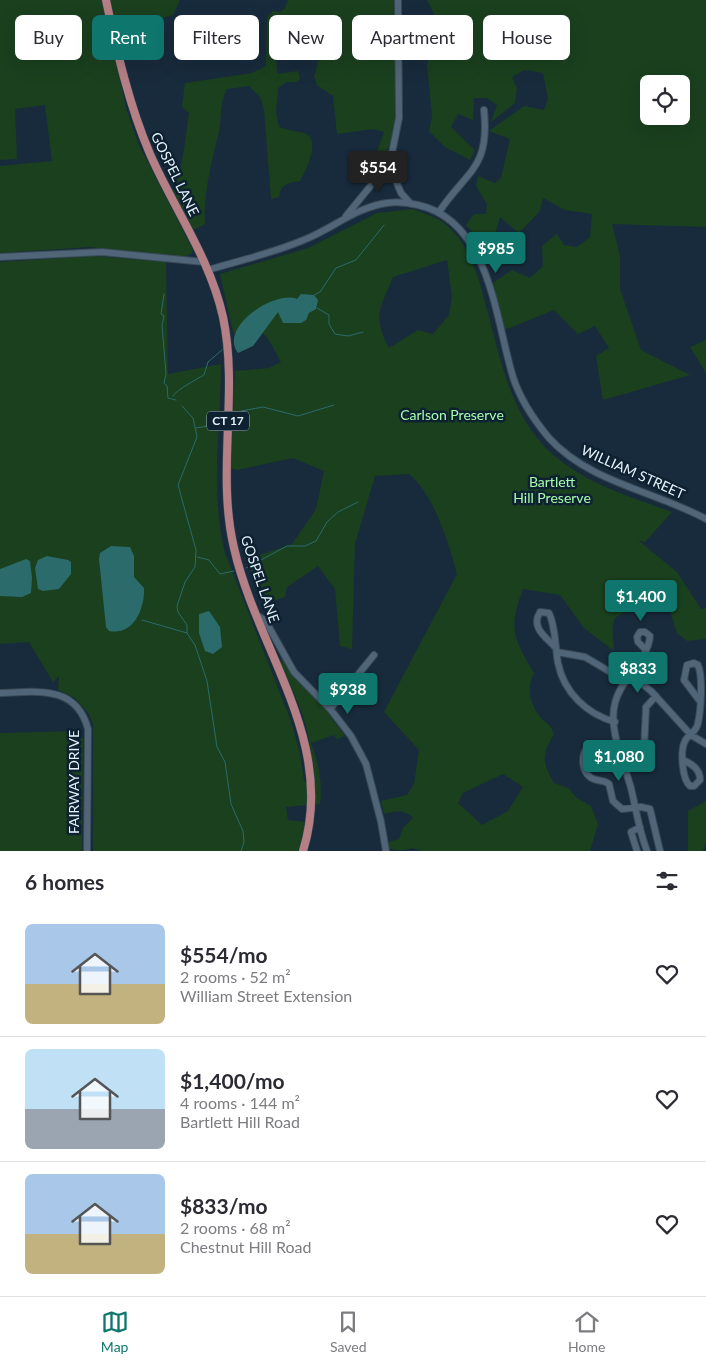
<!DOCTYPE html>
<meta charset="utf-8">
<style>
:root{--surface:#fff;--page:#f2f2f3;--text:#2b2b33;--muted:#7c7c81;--line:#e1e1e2;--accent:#0f766e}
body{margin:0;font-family:Lato,sans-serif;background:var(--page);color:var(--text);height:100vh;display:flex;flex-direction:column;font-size:19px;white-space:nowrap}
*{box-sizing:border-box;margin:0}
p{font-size:16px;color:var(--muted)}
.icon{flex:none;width:28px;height:28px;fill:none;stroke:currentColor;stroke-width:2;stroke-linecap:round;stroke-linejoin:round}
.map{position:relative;height:851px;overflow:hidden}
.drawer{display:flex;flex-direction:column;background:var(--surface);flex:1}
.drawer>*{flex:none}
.banner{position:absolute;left:15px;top:15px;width:676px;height:45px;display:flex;gap:10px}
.tools{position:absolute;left:640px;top:75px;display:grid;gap:10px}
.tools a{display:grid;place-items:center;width:50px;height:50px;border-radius:8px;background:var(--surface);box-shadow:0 5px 20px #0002;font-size:25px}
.price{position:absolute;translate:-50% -42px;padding:0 11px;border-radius:5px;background:var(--accent);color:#fff;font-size:16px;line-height:32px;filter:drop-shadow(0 1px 2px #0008)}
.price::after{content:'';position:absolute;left:50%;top:30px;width:15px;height:11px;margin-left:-8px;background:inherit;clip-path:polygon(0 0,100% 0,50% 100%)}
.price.active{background:#222;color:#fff}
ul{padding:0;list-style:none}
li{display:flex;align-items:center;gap:15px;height:125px;padding:0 25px}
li+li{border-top:1px solid var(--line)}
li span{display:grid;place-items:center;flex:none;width:140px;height:100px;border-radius:8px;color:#555}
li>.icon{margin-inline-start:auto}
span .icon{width:60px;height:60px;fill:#fffc;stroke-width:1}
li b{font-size:21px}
h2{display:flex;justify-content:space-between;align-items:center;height:60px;padding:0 25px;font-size:21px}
.chip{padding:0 18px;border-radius:8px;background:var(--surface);box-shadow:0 5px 20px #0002;font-size:18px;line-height:45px}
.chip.active{background:var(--accent);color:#fff}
.tabs{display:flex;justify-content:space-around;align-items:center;height:70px;border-top:1px solid var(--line);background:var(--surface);font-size:14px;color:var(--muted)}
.tabs a{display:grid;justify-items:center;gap:2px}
.tabs .active{color:var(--accent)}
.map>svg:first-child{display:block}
.green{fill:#1a401e;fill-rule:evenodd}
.water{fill:#2c6b6b}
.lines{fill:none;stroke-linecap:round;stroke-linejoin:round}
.stream{stroke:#2c6b6b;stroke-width:1}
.minor-casing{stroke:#384956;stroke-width:8}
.major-casing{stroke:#384956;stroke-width:9}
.minor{stroke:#506578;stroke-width:6}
.major{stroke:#b47f85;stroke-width:8}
.labels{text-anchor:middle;stroke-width:5;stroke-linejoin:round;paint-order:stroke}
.shield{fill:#0e2131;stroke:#a4b3bf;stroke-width:1}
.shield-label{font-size:12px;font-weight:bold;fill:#e5f2fc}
.street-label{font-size:14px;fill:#e5f2fc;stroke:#0e2131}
.park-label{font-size:14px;fill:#a7fdad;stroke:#0e2131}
</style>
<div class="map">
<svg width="706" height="851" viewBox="0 0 706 851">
<rect width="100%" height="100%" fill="#182b3c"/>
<path class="green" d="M0,0H102L126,108L139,145L193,250L191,254L184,257L90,247L0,253V166L52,161L45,105L15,109L17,159L0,160Z
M108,0H180L173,15L115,31Z
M288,0H395L396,121L393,140L373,174L370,171L384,132L374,129L337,134L333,96L317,85L314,76C320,60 322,42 312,28L298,24L284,27L275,41L277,74L298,71L300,78L297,82H287L278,88L276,112L279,127C286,130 303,132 306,134C321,141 305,172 300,181C287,183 281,184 279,197L271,199L264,110L260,97L249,86L227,89C219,103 222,116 219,131C212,161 203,193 205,224L193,230L173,193C183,166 185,141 189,113L182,107L185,83L252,73L266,66L267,17L273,11L280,12L285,8Z
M427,0H706V227L612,224L620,256V289L641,350L690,375L603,400L596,356L609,348L595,326L578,334L554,310L504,330L493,283L512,270L530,278L543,266L542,246L557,234L564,245L577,247L590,237L592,214L565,210L543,198L540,211L519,233L500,217L496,231L486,241L476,236L466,225L474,214H486L487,204L476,186L478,176L495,183L501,178L510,139L489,131L524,106L544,110L548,99L543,73L524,70L512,77L517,88L515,103L491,122L497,105L487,98H474L473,120L458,114L451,127L475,150L470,160L445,147L429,131L432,117L427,64L438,34L433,12ZM649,84H681V116H649Z
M413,209C422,213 436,217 444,223C470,244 478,275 486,306C500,356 509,412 548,450C583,483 628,496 672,512L645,542L638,540L677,572L701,609L706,608V639L687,641L677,633L670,611C656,610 622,607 614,620C611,628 614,643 614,651L584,628L560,595L523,589C508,629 513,637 534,673C526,688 530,705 541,718C547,724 551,725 554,734C541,756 542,761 554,783L568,788L577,798L591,806L598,824L590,851H421L412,848C405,851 395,851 389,848L388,842L399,839L403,828L413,818C405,809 395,811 384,814L381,801L407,795L414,784L419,750L384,712L457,574C449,544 434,494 409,474L375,476L355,544L352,649L340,646L335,589L318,566L287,587L285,597L266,603L252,575L248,559L292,544L316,509L324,471L293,458L237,470L231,468L235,371L269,368L281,362L269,340L262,332L278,311L283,323H301L313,309L292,297L236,331L234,336L220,274L308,248L377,213ZM447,260L452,297L449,315L433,334L418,330L389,348C372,316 380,309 393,277ZM503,774L523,787L508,811L482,825L458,803L463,793Z
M94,256L166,262L168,374L221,364C221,426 210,493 225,553L291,721L300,754L304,780L308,785L309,805L286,807L288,820L306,822L299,851H93V725L89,714L75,698L58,690L59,676L53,682L29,642L0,644V262Z
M706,340V373L690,347Z
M281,656L295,679L324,708L345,736L337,739L334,735L311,743C318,761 323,784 320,804L314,805C314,773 312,743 302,713C296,696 287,680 281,663Z
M79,731L83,739L82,851H0V733Z
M706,801V842L703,851H688V811Z"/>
<path class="water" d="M301,294L314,295L318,300L316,309L309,313L306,320L301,323H283L278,312L253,346L238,353C218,327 275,290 297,299Z
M111,546L130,547L134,556V577L144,588C145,608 134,636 109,631L106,627L99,559L100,553Z
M47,556L68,560L71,562V574L59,589L43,591L38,589L35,568L38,560Z
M26,559L30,561L32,578L31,593L22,597L0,596V569Z
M209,611L220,627L222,647L213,654L205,651L199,633V614Z"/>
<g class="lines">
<path class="stream" d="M164,294L161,314L164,316L162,325L166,374L164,383L167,386L168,398L176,400
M314,295L320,292L336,268L356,260L384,225
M317,308L329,315V324L335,334L348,336L363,332
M173,396C177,389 196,380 204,375L208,362L222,350
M182,406L193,418L197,437L178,485L196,550L195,567L185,582L177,606L178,612L187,625V633
M232,422L236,420L241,411L263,407L298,416L334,405
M196,428L221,424
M197,557L209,560L220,574L234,571
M246,568L287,546H305L316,541L327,522L338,512L358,502
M142,620L187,633L195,645L207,681L217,747L225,762L231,804L243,831L244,842L241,851"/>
<defs>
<path id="minor" d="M398,0L399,118L392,153L396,181L401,193L410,203
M439,212C467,170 490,169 484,110
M346,216L373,183L392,153
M0,257L102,252L204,262
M208,270C241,260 274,253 306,239C331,229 353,210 381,204C393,201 406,202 418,205C490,221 495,318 513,377C520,399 534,420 549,438C590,483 655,491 706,519
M258,616L265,620L294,672L331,710L351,736L366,764L381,822L386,851
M556,648C547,638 530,628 540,612L549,613C556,628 555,647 558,663C564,693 587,714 615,722
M646,650L638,642L637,637L640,632H645L650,636C648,661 621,678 615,703C608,729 624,763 631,788C636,809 639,831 647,851
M557,652L585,657L612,673L641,683L651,691L691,735L706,744
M0,693C36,692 76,684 88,729L87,851
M330,709L374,655
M683,760C692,764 700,769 700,780L694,786H690C682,779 680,751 685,741C688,734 697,732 698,723C701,710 703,676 698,665L694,663L687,665L684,680L699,700
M623,761L637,758L644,750L646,707L656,696
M583,762L595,758L597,753L595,749L587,748C581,756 582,771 590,777C596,782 603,779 609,784L613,801L622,809L641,807L650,809L660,851
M637,851L631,832L640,827"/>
<path id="major" d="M106,0C117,52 129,105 150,154C174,209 210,258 223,317C239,393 216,472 234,548C257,650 337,742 303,851"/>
</defs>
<use href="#minor" class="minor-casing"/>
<use href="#major" class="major-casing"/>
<use href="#minor" class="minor"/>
<use href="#major" class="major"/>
</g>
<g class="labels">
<rect class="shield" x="207" y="411.5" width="42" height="19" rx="4"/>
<g class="shield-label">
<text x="228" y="425">CT 17</text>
</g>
<g class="street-label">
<text transform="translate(175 174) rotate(64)" y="5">GOSPEL LANE</text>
<text transform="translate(633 472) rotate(24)" y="5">WILLIAM STREET</text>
<text transform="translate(260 579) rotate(71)" y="5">GOSPEL LANE</text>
<text transform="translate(74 782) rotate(-90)" y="5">FAIRWAY DRIVE</text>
</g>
<g class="park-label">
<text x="452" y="420">Carlson Preserve</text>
<text x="552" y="487">Bartlett<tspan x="552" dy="16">Hill Preserve</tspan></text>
</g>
</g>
</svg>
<div class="tools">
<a><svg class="icon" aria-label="locate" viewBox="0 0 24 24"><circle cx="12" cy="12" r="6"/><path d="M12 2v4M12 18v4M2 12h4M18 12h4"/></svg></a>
</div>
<b class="price active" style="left:378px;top:193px">$554</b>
<b class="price" style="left:496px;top:274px">$985</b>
<b class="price" style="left:641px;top:622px">$1,400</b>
<b class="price" style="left:638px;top:694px">$833</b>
<b class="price" style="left:348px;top:715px">$938</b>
<b class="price" style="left:619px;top:782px">$1,080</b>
<div class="banner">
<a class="chip">Buy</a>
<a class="chip active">Rent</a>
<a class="chip">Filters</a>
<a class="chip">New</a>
<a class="chip">Apartment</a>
<a class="chip">House</a>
</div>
</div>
<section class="drawer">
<h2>6 homes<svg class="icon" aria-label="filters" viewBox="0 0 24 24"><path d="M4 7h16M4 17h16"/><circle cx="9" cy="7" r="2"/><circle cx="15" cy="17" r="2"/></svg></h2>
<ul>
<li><span style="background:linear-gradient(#a9c7e8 60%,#c2b280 0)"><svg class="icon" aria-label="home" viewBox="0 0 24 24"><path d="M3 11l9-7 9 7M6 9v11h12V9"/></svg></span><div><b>$554/mo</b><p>2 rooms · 52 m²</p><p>William Street Extension</p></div><svg class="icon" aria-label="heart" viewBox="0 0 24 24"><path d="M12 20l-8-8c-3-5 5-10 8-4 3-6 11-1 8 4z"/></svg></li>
<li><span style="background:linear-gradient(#bfe0f5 60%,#9aa5b1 0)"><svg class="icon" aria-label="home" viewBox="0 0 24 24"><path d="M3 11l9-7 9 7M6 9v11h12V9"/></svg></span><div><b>$1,400/mo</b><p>4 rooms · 144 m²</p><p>Bartlett Hill Road</p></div><svg class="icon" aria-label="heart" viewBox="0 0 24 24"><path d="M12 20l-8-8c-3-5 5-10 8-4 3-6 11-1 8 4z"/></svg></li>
<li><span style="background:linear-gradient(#a9c7e8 60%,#c2b280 0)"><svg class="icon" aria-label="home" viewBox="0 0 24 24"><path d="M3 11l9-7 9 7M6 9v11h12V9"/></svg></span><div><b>$833/mo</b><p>2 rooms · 68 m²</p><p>Chestnut Hill Road</p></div><svg class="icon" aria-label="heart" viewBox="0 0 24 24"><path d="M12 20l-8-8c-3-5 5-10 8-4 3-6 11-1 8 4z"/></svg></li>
</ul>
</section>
<nav class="tabs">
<a class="active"><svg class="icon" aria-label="map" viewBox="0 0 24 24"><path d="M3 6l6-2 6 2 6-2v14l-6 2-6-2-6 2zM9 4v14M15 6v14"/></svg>Map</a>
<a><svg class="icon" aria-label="saved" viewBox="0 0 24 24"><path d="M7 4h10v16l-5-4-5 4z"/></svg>Saved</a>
<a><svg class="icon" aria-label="home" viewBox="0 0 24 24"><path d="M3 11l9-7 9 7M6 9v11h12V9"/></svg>Home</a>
</nav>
